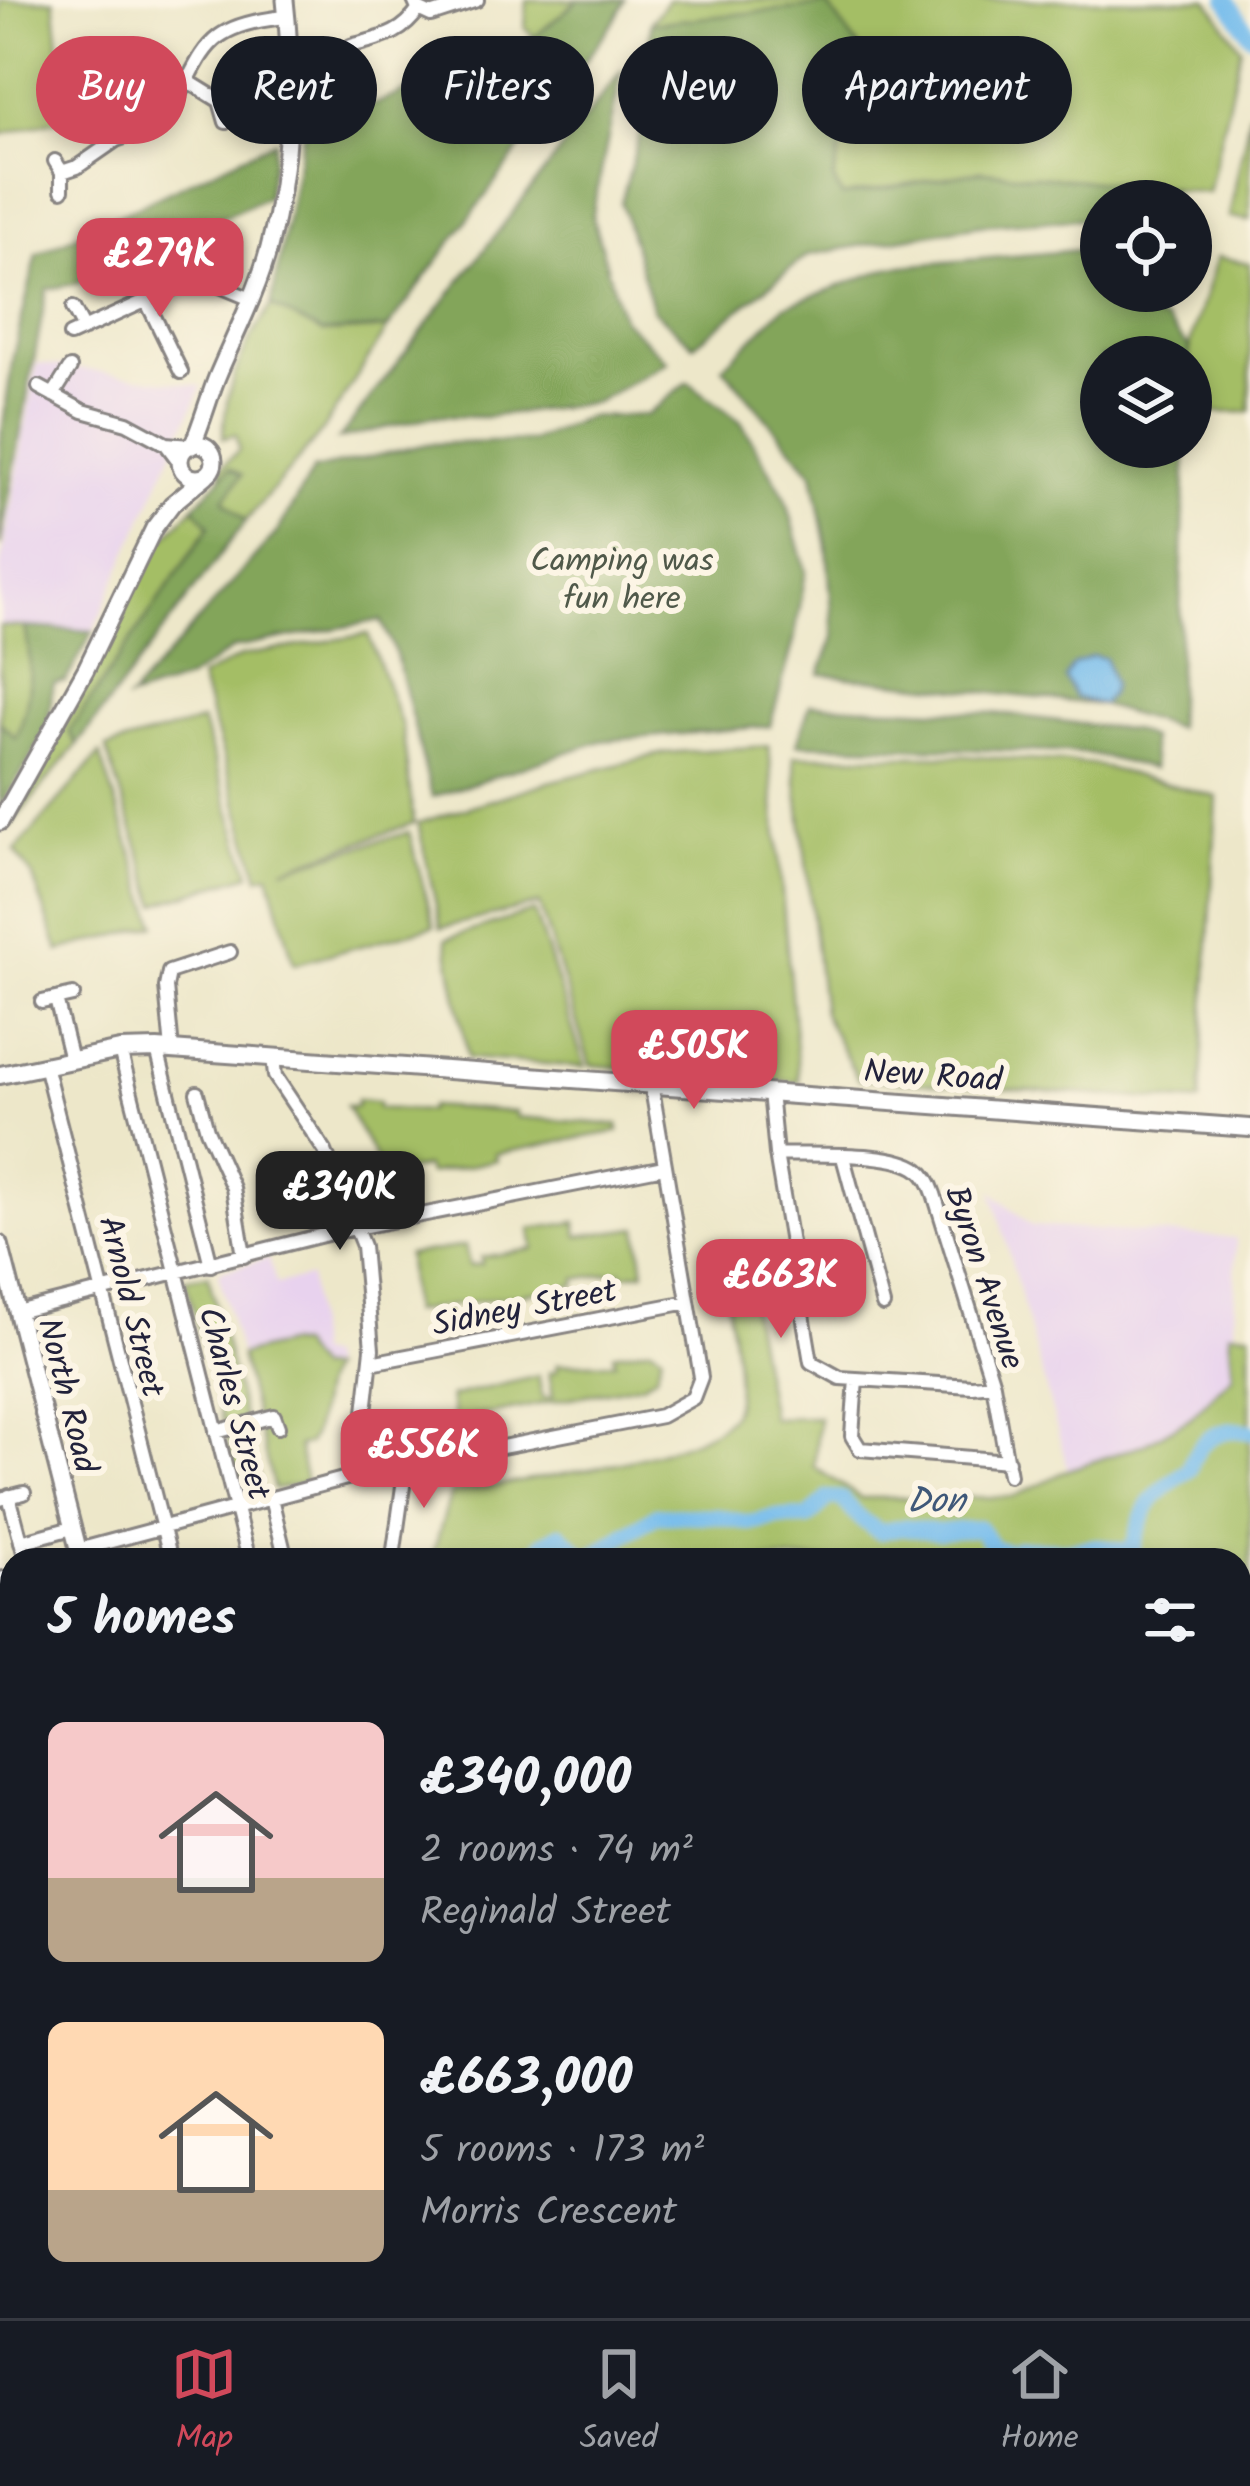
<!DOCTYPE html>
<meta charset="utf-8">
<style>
:root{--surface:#171b24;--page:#20242c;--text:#f1f3f6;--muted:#9ea1a6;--line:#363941;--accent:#d1495b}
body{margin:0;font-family:Kalam,sans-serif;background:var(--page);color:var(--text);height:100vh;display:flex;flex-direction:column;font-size:45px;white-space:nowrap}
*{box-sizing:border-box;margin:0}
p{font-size:39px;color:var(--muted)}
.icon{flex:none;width:66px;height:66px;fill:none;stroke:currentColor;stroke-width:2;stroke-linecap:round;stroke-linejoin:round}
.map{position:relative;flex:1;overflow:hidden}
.details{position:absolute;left:0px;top:1548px;width:1251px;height:771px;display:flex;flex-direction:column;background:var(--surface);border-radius:36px 36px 0 0;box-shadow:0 6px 18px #0003}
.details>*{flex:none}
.guide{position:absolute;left:36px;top:36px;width:1179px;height:108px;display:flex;gap:24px}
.buttons{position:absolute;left:1080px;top:180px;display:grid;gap:24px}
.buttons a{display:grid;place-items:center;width:132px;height:132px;border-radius:50%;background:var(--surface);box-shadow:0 6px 18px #0003;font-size:60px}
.price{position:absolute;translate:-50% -102px;padding:0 27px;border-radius:24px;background:var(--accent);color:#fff;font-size:39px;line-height:78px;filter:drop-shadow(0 3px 6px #0008)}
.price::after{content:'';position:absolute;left:50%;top:72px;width:36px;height:27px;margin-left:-18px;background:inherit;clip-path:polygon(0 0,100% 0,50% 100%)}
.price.selected{background:#222;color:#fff}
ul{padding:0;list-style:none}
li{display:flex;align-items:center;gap:36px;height:300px;padding:0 48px}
li span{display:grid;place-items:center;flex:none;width:336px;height:240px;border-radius:18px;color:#555}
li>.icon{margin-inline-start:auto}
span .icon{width:144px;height:144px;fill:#fffc;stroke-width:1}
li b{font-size:51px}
h2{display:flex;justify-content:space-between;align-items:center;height:144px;padding:0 48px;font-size:51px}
.tag{padding:0 42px;border-radius:54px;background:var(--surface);box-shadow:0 6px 18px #0003;font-size:42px;line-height:108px}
.tag.selected{background:var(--accent);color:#fff}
.tabs{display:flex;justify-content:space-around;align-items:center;height:168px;border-top:3px solid var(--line);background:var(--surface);font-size:33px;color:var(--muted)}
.tabs a{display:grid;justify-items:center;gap:6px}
.tabs .selected{color:var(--accent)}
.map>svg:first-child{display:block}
.built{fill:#e8d2ee}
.green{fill:#a4be65;stroke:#637050;stroke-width:3}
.forest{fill:#83a55a;stroke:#52644a;stroke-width:3}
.water{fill:#75bcec;stroke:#4c6f94;stroke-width:3}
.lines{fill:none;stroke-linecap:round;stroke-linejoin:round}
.river{stroke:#75bcec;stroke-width:16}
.minor-tunnel{stroke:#c4c0ad;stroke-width:12;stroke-dasharray:12 6;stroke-linecap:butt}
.minor-casing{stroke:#888482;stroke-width:18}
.tertiary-casing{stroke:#888482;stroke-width:21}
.secondary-casing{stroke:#888482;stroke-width:22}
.primary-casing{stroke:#888482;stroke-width:24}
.minor{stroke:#fff;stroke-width:12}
.tertiary{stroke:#fff;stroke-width:15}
.secondary{stroke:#fff;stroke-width:16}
.primary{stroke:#fff;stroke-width:18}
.labels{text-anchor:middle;stroke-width:12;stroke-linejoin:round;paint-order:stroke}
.park-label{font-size:33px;fill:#50594a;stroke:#fcf5e5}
.street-label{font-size:33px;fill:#22223b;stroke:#fcf5e5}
.water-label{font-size:36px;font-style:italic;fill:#3f5879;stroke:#fcf5e5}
</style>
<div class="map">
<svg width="1250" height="2318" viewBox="0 0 1250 2318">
<rect width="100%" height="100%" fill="#fcf5e5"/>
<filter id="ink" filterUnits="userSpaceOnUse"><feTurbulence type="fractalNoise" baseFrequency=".00833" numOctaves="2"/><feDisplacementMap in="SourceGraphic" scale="24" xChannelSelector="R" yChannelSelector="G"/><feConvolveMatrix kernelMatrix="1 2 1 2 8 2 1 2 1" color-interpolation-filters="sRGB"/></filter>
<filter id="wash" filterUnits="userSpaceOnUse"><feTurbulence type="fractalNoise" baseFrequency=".004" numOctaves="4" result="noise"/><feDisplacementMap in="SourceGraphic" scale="48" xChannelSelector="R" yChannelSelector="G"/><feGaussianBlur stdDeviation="2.7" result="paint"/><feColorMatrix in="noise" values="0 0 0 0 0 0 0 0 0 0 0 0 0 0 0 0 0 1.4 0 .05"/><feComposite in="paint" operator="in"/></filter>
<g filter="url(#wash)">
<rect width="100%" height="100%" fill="#ede7c9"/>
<path class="built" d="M37,363L202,386L93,631L0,626V567Z
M992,1191L1032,1226L1236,1238L1233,1375L1190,1418L1145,1444L1068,1470Z
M269,1258L276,1284L310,1277L316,1354L327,1357L329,1369L321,1389L252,1400L218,1272Z"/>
<path class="green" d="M0,0H54L63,81H67L72,116L0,135Z
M527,0H578L535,37L525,28Z
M668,0H1208L1241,48L1208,193L981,171L842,196L833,179L866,57L651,22Z
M1250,111V220L1229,217Z
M1217,257L1250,263V412L1191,413L1189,347Z
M271,306L322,332L388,328L320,434L246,521L223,500L221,468L239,450L236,435L223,438C225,386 242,349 271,306Z
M194,507L210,525L69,731L77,745L8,828L5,825L54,744L154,549Z
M0,626L25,627C34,666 32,702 16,739L0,722Z
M368,634L402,726L414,823L283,869L409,832L434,926L294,964L269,874L259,877L200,678L242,656Z
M202,721L250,874L157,904L106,748Z
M769,746L799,1082L590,1065L539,904L441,928L418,823L549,782L664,753Z
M100,754L156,925L59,951L32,875L15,851Z
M794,756H966L1091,764L1217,797L1200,1102L858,1079L823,1013Z
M534,911L585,1067L468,1058L446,939Z
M357,1100L378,1102V1108L428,1111L430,1106L516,1112V1117L618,1125L619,1131L495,1154L497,1160L428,1174L426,1167L404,1171L402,1167L383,1172L346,1106L356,1107Z
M576,1222L578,1236L638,1228L644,1272L623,1275L622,1271L576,1279V1285L411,1312L407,1255L465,1246L469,1266L482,1264L481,1257L534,1249L531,1229Z
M208,1275L262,1491L242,1495L185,1279Z
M746,1275L771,1418L819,1417L814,1467L861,1498L1013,1497L1068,1470L1145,1444L1190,1418L1233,1375L1229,1332L1250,1333V1644L1239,1646V1560H431L451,1493C507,1483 700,1459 731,1415C746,1393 727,1308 724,1279Z
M285,1344L299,1346L316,1369H329C316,1393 322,1421 308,1444L298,1446L306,1482L274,1490L240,1355Z
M651,1347L662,1354L656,1375L642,1384L454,1421L450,1397L538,1376L543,1398L553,1397L549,1372L557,1371V1364L615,1362L613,1354Z
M0,1638L6,1649L12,1648V2138L0,2137Z
M606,2307H741V2318H617Z"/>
<path class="forest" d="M578,0H625L615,20L388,328L322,332L271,306L303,134L535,37Z
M827,5L866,57L833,179L842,196L981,171L1172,188L1171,201H1101V222L1077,219L979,225L808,255L694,345L653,310L621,203L642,125L651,23Z
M622,70L592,216L622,318L668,362L594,403L485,417L434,416L339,439Z
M275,141L267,197L74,284L47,289L0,546V447L13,356L37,254Z
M1101,248V291H1131L1135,313L1165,320L1189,347V357H1101V447H1186L1176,728L1101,705L820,674L834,637L827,548L813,473L723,367L785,306L891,267Z
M688,382L741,422L786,498L806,571L794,641L770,726L601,741L432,797L396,655L381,620L234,648L188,679L129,699L278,531L313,470L427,444L532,441L587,417L647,415Z
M230,468L242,475L224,500L246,521L77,745L69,731L210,526L194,507Z
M25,627L93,631L66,681L54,683C50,694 52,701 50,711C44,745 18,778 0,806V722L16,738C32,701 33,665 25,627Z
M810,704L994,713L1132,730L1150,738L1153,769L1086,753L797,744Z"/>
<path class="water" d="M1092,656L1105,658L1113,684L1110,694L1102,705L1075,697L1065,678L1073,665Z"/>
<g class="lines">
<path class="river" d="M1227,0L1250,35
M530,1560L542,1544L560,1534L587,1559L656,1515L715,1516L749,1523L777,1517L808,1518L828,1498L842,1499L862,1520L880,1532L902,1527L939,1532L979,1528L993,1548L1010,1552L1019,1548L1070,1550L1099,1546L1123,1551L1133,1548C1144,1505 1152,1494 1189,1470C1197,1440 1220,1425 1250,1432
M0,1824L12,1820"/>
</g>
</g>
<g filter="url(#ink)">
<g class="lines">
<path class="minor-tunnel" d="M499,2310L507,2307"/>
<defs>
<path id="minor" d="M414,0L418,9L431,15L477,0
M117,62L138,89L171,109
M339,62L351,46C379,38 401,36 419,9
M186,80L220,101L226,122
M55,161L62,172V190
M62,172L77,167L116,140L162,124C207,60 192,25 287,17
M146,300L181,372
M73,308L84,329
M70,335L187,282L215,284L251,299
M39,387L83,411L127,423L166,444L190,446
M53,395L70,368
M166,444L181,464
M56,999L71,1060
M42,1002L73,995
M157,1049L211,1265
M120,1050L249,1560
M172,1050L166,987L169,972L230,952
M273,1056L275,1076L325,1151L363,1246L372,1349L358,1475
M45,1065L171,1560
M770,1092L776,1154L811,1362L840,1378L972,1386L993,1384
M197,1093L207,1130L233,1188L244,1256
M776,1154C809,1156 894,1150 919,1170C927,1176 931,1185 934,1194L993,1384L1009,1475
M843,1157L883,1305
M17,1312L335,1232L664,1167
M371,1363L688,1302
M856,1379L852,1436L860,1449L1008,1461
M216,1432L274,1416L278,1427
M9,1496L26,1560
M271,1498L286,1560
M0,1499L24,1493
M21,1542L72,1528
M78,1550L358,1475L661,1416L693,1398L701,1377L651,1083
M394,1550L406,1465
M0,1579L12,1576
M1239,1659L1250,1657
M1239,1740L1250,1738
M1239,1802L1250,1805
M1239,1897L1250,1900
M1239,2187V2196
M1239,2289H1250
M749,2307L750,2318"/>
<path id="tertiary" d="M180 461a17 17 0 1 1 34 0a17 17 0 1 1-34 0Z
M192,446C202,423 208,400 217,377C235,334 257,293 269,248C290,169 294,81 285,0
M0,822L86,669L154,528L172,504L206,476
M0,1244L81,1560
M133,2307L136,2318
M479,2307L483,2318"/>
<path id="secondary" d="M0,1075L120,1050L157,1049L1250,1128"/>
<path id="primary" d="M1239,1976H1250
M0,2259L12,2257"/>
</defs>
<use href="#minor" class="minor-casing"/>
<use href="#tertiary" class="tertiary-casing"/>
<use href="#secondary" class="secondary-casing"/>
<use href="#primary" class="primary-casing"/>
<use href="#minor" class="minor"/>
<use href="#tertiary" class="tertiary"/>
<use href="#secondary" class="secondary"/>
<use href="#primary" class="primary"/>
</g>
</g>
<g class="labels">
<g class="park-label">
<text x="622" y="571">Camping was<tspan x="622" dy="38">fun here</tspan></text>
</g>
<g class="street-label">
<text transform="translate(933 1074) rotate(4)" y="12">New Road</text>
<text transform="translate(986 1277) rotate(72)" y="12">Byron Avenue</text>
<text transform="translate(133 1306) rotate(76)" y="12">Arnold Street</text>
<text transform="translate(524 1306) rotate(-11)" y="12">Sidney Street</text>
<text transform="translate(69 1395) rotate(76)" y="12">North Road</text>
<text transform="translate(236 1403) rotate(75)" y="12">Charles Street</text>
</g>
<g class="water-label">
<text x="936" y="1512">Don</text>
</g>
</g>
</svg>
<div class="buttons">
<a><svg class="icon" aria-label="locate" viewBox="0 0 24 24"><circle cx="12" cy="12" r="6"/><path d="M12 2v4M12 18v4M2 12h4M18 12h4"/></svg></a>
<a><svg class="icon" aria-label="layers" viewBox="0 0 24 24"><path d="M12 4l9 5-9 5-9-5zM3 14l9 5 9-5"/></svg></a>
</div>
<b class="price" style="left:160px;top:320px">£279K</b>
<b class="price" style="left:694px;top:1112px">£505K</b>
<b class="price selected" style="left:340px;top:1253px">£340K</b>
<b class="price" style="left:781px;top:1341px">£663K</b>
<b class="price" style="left:424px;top:1511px">£556K</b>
<div class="guide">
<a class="tag selected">Buy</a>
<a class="tag">Rent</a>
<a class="tag">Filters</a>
<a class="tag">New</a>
<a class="tag">Apartment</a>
</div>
<section class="details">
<h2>5 homes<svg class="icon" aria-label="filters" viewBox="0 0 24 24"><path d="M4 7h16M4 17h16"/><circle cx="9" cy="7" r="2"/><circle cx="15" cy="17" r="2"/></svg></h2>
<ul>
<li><span style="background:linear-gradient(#f6c9c9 65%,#b9a48a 0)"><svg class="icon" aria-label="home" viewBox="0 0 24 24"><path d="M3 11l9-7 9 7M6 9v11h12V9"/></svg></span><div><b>£340,000</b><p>2 rooms · 74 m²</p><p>Reginald Street</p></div></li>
<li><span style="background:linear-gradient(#ffd9b3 70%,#b9a48a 0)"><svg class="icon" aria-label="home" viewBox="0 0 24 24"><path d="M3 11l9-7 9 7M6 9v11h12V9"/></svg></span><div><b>£663,000</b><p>5 rooms · 173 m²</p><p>Morris Crescent</p></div></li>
</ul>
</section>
</div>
<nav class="tabs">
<a class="selected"><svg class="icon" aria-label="map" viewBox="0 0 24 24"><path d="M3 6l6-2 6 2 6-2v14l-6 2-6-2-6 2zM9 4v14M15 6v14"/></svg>Map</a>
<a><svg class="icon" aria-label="saved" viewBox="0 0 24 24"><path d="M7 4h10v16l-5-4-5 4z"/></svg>Saved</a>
<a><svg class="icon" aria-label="home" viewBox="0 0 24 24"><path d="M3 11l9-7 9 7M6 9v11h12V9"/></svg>Home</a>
</nav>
